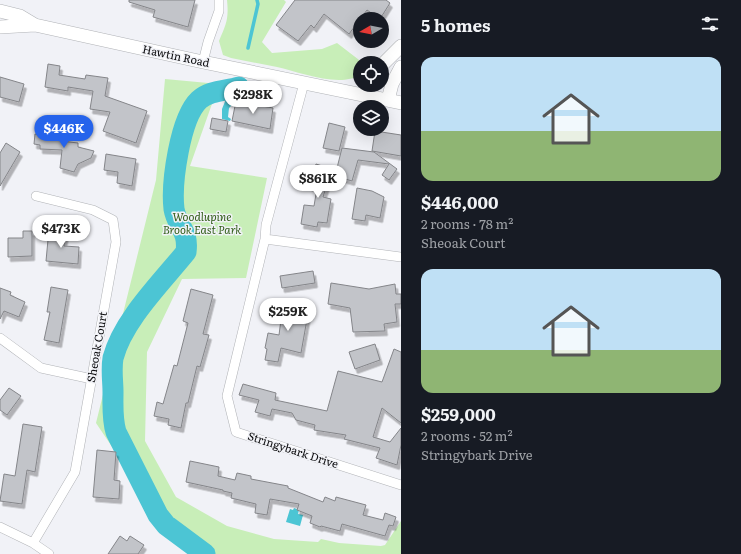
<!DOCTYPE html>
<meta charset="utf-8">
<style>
:root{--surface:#171b24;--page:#20242c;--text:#f1f3f6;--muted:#9ea1a6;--accent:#2563eb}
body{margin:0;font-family:Literata,serif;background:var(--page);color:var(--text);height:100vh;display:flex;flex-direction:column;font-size:15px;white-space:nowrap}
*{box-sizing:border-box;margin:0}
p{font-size:13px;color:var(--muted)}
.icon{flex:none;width:22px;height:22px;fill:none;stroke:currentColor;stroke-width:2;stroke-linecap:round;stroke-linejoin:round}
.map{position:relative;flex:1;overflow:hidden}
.drawer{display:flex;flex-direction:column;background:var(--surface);width:340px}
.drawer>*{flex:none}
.needle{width:26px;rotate:260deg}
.controls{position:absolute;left:353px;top:12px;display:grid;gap:8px}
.controls a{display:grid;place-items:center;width:36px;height:36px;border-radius:50%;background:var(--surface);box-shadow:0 4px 16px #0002;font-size:20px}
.price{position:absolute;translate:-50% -34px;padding:0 9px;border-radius:14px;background:#fff;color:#222;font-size:13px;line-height:26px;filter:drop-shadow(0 1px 2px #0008)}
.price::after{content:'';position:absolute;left:50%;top:24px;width:12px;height:9px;margin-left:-6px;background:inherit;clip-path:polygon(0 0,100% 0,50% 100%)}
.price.active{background:var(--accent);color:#fff}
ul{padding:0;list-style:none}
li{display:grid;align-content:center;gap:8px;height:212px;padding:0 20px}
li span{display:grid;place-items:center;height:124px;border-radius:12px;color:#555}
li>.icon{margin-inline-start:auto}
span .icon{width:72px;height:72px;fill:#fffc;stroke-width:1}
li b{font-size:17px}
h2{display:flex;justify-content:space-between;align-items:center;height:48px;padding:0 20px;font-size:17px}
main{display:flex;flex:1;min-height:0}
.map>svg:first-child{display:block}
.green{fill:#c8eeb8}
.water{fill:#4cc5d4}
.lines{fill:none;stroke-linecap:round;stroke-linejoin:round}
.stream{stroke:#4cc5d4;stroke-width:3.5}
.river{stroke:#4cc5d4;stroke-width:21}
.building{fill:#c2c4c9;stroke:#848589;filter:url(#shadow)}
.street-casing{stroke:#b1b3b7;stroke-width:10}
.secondary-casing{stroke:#b1b3b7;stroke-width:14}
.street{stroke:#fff;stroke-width:9}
.secondary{stroke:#fff;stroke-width:13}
.labels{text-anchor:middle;stroke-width:3;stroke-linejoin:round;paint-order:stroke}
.street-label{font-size:11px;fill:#0b0b0d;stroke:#f1f2f7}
.park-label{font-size:11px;font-style:italic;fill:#315d18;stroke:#f1f2f7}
</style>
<main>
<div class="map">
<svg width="401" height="554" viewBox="0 0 401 554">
<defs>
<filter id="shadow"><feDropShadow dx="2.5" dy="4.5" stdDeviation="0" flood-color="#0004"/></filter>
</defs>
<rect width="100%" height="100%" fill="#f1f2f7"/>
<path class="green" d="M227,0H284L286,2L262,42L272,53L322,49L337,43L363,63H360V75C339,88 299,72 277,67C262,64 246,61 231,58L223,55L219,41C226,24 229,20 227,0Z
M165,79L219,84L190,166L267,178L246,278L182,279L147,352L145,441L176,497L227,526L274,539L318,542L321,539L339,543L381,546L385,545L401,521V554H197L148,514L131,475L96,423L156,180Z"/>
<path class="water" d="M226,99L235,102L229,108L228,117L231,119L230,121L222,119V109Z
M294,508L299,510L298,514L303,515L300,526L286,522L290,509L293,510Z"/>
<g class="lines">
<path class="stream" d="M248,48L258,4L257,0"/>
<path class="river" d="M205,554L166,525L158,515L116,432C112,419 113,406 113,392C113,381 111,370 113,358C123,320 161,283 186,252C189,230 177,227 174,209C171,183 180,118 199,100C210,90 226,91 239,87"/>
</g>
<path class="building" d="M129,0H195L188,27L153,17L155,10L129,2Z
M295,0H386L390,3L380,19L367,10L349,34L324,14L314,28L311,25L298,41L276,25Z
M48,64L60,66L59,75L85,79L86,75L108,78L105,96L147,111L136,143L103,131L110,112L90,109L93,91L68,87V91L45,87Z
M0,77L24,84L19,102L0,97Z
M236,101L273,108L270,129L232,121Z
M212,118L228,121L226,132L210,129Z
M329,123L345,127L339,151L323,148Z
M51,126L62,127L61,141L78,143V147L94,151L91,158L78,164L74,172L60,168L62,150L40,149V145L34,144L35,134L50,135Z
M375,131L401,135V156L372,151Z
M6,143L20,152L0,186V153Z
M342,148L374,152L397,169L389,180L382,175L389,164L358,160L352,181L335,176Z
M106,154L136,159L132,186L117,183L118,172L104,170Z
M316,164L332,169L323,197L331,199L327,223L318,222L317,227L301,224L304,205L314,206L317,188L309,186Z
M357,188L372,191L384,197L380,218L366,215L365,221L352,219Z
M49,229L66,231L64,246L79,247L78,264L46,261Z
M23,231H32V256L8,257V238H23Z
M313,271L315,283L282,288L280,276Z
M331,283L369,289L395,284L396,294H401V304H395L397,322L384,324L385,331L353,332L350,308L328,304Z
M51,287L68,290L59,343L44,340L50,312H47Z
M0,288L11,292L10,295L25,302L19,317L4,311L0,319Z
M191,289L213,295L203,334L209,335L200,367L197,366L188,403H186L181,428L168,425L169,419L154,416L157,402L163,404L174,365L177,366L188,323L183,321Z
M283,304L309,308L301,353L281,348L278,362L265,360L267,349L265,348L268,333L279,335Z
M375,344L380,360L355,369L349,352Z
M394,349L401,352V423L382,408L373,437L390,442L401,428V445L397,465L376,458L380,448L344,439L346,435L314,430L315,425L296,420L292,413L272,409L270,416L255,412L259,400L239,395L243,384L276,393L275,400L327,411L338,371L382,382Z
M9,388L21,396L7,415L0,410V400Z
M23,424L42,427L35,472L27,470L22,504L0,501L4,474L15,476Z
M97,450L116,452L114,480L120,481L119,499L93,497Z
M190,461L219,467L218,476L235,480L237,473L251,476V479L288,486V488L323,502L325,497L335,501L336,497L366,505L363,515L383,520L385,513L396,517L393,526L389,525L385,536L342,524L340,531L321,526L320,527L310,523L312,516L297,510L299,504L270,499L267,515L255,513L256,504L231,498L232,493L223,491V490L186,482Z
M120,536L127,541L130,536L144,545L138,554H108Z"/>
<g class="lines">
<defs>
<path id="street" d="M203,62L208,42L219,11V0
M304,83L266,225L265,239L227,396L236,432L401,485
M265,239L401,257
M0,338L41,368L92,379
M0,527L33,543L49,554
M33,543L75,472L116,242L113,220L93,210L36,196"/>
<path id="secondary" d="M0,11L20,16L35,25
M0,27L35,25L203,62L401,103
M382,65L401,46
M388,100L392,84L401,67"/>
</defs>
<use href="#street" class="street-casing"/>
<use href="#secondary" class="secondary-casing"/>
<use href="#street" class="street"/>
<use href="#secondary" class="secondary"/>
</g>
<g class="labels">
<g class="street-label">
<text transform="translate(176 56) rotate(12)" y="4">Hawtin Road</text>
<text transform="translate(97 347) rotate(-80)" y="4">Sheoak Court</text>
<text transform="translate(293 450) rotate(18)" y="4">Stringybark Drive</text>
</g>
<g class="park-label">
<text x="202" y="221">Woodlupine<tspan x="202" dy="13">Brook East Park</tspan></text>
</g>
</g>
</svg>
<div class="controls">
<a><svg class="needle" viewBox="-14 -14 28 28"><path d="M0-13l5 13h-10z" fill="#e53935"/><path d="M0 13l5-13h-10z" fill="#9ea1a6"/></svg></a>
<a><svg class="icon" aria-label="locate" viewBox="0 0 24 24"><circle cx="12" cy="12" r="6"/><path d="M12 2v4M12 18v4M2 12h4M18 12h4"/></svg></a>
<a><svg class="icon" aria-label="layers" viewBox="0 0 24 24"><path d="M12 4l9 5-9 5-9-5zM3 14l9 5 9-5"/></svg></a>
</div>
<b class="price" style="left:253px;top:115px">$298K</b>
<b class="price active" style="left:64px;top:149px">$446K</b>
<b class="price" style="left:318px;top:199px">$861K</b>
<b class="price" style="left:61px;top:249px">$473K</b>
<b class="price" style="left:288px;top:332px">$259K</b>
</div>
<section class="drawer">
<h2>5 homes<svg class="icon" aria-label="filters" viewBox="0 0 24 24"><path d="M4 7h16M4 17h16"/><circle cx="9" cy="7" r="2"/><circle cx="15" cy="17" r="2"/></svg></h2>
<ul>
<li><span style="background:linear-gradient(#bfe0f5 60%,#8fb573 0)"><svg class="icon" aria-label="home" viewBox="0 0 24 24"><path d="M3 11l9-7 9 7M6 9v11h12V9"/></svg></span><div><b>$446,000</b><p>2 rooms · 78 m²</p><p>Sheoak Court</p></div></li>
<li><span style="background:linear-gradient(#bfe0f5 65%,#8fb573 0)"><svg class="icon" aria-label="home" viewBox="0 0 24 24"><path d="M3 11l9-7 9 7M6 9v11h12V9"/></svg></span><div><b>$259,000</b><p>2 rooms · 52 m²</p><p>Stringybark Drive</p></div></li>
</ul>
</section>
</main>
